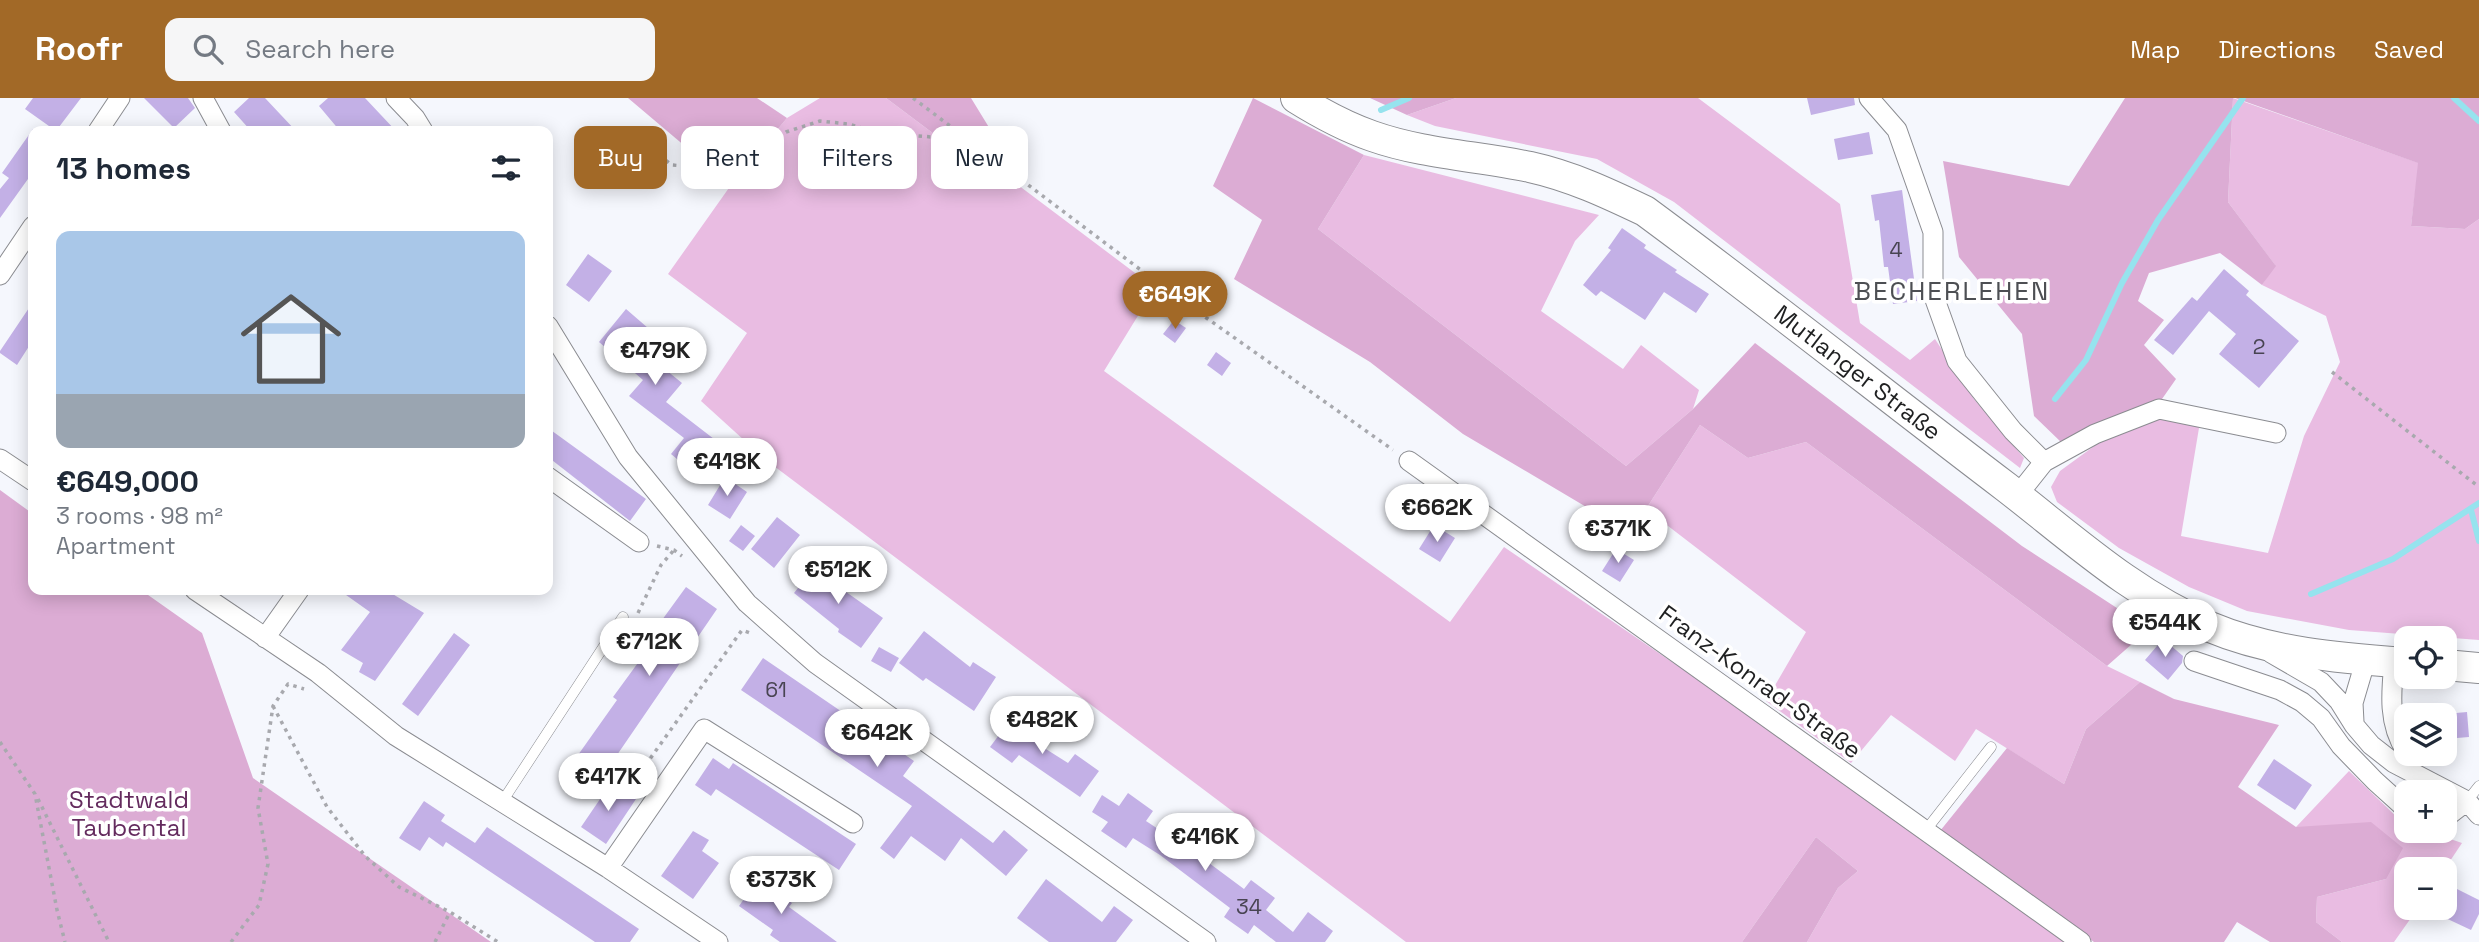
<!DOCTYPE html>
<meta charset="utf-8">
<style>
:root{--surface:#fff;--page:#f6f6f7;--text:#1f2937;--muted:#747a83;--accent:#a26927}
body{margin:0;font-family:"Space Grotesk",sans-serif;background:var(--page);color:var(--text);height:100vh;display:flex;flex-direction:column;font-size:26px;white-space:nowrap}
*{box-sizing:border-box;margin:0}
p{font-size:23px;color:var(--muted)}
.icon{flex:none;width:38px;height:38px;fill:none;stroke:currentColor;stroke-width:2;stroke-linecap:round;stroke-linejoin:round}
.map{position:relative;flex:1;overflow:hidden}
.details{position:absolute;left:28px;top:28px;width:525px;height:469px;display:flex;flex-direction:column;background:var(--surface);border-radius:14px;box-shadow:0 4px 18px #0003}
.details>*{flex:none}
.top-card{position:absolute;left:574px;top:28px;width:665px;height:63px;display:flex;gap:14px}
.buttons{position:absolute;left:2394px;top:528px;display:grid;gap:14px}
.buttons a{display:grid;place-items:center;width:63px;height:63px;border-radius:14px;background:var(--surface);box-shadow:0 4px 18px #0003;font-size:35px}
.price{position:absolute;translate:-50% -60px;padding:0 16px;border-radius:24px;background:#fff;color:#222;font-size:23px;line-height:46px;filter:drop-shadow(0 2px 4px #0008)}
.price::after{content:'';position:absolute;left:50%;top:42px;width:21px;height:16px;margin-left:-10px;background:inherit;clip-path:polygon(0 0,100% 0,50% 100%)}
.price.current{background:var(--accent);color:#fff}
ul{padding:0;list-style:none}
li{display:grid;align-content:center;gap:14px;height:371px;padding:0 28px}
li span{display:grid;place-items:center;height:217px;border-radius:14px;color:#555}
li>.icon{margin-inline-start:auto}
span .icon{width:126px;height:126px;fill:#fffc;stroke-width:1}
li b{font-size:30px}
h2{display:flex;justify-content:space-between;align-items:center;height:84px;padding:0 28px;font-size:30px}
.chip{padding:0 24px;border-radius:14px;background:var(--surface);box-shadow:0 4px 18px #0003;font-size:24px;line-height:63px}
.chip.current{background:var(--accent);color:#fff}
header{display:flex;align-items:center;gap:42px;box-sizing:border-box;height:98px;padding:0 35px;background:var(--accent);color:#fff}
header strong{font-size:33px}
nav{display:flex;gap:38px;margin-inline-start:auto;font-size:24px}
.search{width:490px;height:63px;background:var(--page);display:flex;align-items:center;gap:18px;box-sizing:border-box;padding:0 24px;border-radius:14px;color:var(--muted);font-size:26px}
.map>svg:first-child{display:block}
.green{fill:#e9bce2}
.forest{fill:#dcacd4}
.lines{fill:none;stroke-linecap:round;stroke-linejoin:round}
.stream{stroke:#96e3ee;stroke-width:6}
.building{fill:#c3b0e6}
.service-casing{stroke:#8b8c91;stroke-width:11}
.minor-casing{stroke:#8b8c91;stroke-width:21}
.primary-casing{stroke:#8b8c91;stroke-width:32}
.path{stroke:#a8a9ae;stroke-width:3.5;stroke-dasharray:3.5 5;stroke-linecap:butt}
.service{stroke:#fff;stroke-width:10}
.minor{stroke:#fff;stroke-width:19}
.primary{stroke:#fff;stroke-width:30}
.labels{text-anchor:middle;stroke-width:7;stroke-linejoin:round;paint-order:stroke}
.number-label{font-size:21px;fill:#484452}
.street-label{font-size:24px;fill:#1f2021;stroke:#fff}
.park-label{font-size:24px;fill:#642b5e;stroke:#fff}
.neighbourhood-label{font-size:26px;letter-spacing:2px;fill:#4d4f53;stroke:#fff}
</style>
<header>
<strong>Roofr</strong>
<div class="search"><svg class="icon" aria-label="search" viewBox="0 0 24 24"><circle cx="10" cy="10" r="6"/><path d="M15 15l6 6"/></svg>Search here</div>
<nav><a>Map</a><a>Directions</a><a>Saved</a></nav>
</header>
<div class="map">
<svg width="2479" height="844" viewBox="0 0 2479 844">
<rect width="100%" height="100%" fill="#f5f7fd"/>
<path class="green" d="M820,0H886L934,36L949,35L1155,190L1104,273L1450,524L1504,449L1853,688L2069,844H1807L1838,790L1858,773L1816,739L1742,844H1406L766,362L701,303L747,235L668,176L731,87L787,20Z
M1456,0H1698L1840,106L1860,225L1910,262L1935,241L1974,301L2024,360L2020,370L1674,104L1597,61L1435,28L1407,17Z
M2233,0L2419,65L2411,128L2465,131L2479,121V542L2349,532L2247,513L2189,489L2119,450L2057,404L2051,389L2060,373L2097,346L2145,321L2175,320L2200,324L2181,438L2268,455L2304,338L2340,264L2326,218L2262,187L2275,167L2228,104Z
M1364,57L1599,117L1575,143L1541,213L1623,271L1641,247L1699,292L1693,311L1626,368L1318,131Z
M1700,327L1748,360L1806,344L2107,568L2140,584L2086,631L2064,686L1976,631L1955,663L1891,617L1851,665L1766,603L1806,534L1646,411Z
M2349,673L2402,724L2406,726V733H2427L2462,745L2444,772H2406V810H2418L2394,844H2342L2316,824L2317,799L2386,781L2296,729Z"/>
<path class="forest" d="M628,0H757L787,20L731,87Z
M886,0H971L990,31L934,36Z
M1253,0L1364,57L1318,131L1626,368L1693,311L1755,245L2022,448L2149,531L2107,568L1806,344L1748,360L1700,327L1646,411L1588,410L1463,336L1370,264L1234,181L1262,122L1213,88Z
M1370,0H1456L1407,17Z
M2125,0H2233L2228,104L2276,168L2262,187L2220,155L2149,175L2138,203L2164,222L2144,247L2176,281L2155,311L2062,345L2034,318L2022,236L1959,159L1943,63L2069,88Z
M2235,0H2479V121L2465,131L2411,128L2418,65Z
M0,392L33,416V492H141L202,535L253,680L491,844H0Z
M2140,584L2174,601L2279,627L2238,689L2296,729L2371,724L2403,750L2386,781L2317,799L2316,824L2342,844H2270L2237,824L2224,844H2094L1940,733L2007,650L2064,686L2086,631Z
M1816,739L1858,773L1838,790L1807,844H1742Z"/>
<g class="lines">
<path class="stream" d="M2454,0L2479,23
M1381,12L1409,0
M2055,301L2086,262L2122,185L2158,122L2243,0
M2471,412L2479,443
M2311,496L2393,461L2479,405"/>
</g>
<path class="building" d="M33,0H81L56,33L25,11Z
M144,0H188L195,10L174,30Z
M249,0H265L296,33H251L234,14Z
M328,0H365L396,33H340L319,8Z
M1807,0H1854L1855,7L1811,17Z
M33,31V74L0,120V91L9,80L2,75Z
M1869,34L1873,56L1838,62L1834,41Z
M1902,92L1917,203L1893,206L1888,169H1884L1879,122L1875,123L1871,97Z
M1622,130L1646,147L1644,150L1677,172L1675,174L1709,196L1696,215L1664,194L1645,222L1601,193L1596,198L1583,187L1611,152L1608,150Z
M588,156L612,173L589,204L566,187Z
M2224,171L2249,193L2246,197L2299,243L2259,290L2219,256L2236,236L2209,213L2173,257L2154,242L2192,199L2197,203Z
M33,204V242L17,267L0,255V253Z
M626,211L648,230L634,246L682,285L666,304L714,341L689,371L671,356L684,340L629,298L643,282L599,244Z
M1174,222L1186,230L1175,245L1163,236Z
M1216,254L1231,265L1222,278L1207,267Z
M548,330L646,401L630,423L548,359Z
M725,379L747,394L730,421L708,407Z
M777,419L800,437L774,470L751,451Z
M741,427L755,438L743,453L729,443Z
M1434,427L1455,440L1440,464L1419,451Z
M1616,451L1634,462L1620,484L1602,473Z
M818,465L842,485L839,489L883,520L861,550L838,534L839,531L794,495Z
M686,489L717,511L604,676L578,657L617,602L613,599L651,547L646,544Z
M339,492H386L424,515L375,583L359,574L363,565L341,552L370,514Z
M924,533L970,569L973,564L996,579L974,613L926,580L923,583L899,565Z
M454,535L470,547L418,618L402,606Z
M2163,541L2183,558L2182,565L2168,582L2145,562Z
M879,549L899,560L891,574L871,563Z
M763,560L914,663L903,678L993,745L1004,732L1028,752L1006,778L961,740L945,763L911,738L894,761L880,750L912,708L741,592Z
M1017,613L1039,629L1030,641L1068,665L1075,656L1099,673L1080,699L1019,657L1012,665L990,649Z
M2467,614L2469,639L2445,641V616Z
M713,660L729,671L733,665L856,746L839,772L716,691L711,698L695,687Z
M2274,661L2312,687L2295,712L2257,687Z
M611,685L636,701L606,746L581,729Z
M1128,695L1153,713L1146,723L1184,748L1192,737L1216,755L1209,765L1244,791L1251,782L1275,800L1266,812L1293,834L1308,814L1333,833L1325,844H1276L1254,827L1248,836L1224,819L1230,810L1160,757L1133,740L1126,750L1101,733L1108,724L1092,714L1102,697L1119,708Z
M424,703L445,717L441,723L475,745L487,729L639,831L630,844H595L446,744L443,749L429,739L420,753L399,740Z
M693,733L709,742L702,753L719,765L693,801L661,778Z
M758,781L792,805L789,809L837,844H780L770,837L773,832L739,808Z
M1046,781L1102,824L1114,808L1133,822L1116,844H1049L1017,820Z
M2451,788L2479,802V816L2471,832L2437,816L2440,810H2445V800Z"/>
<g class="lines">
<defs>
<path id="service" d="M2467,703L2479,688
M502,704L623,519
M1926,732L1991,649"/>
<path id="minor" d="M203,0L221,33
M396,0L415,20L423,33
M1869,0L1897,32L1933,134V196L1957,263L2013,333L2044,364
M98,33L120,0
M0,177L33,128
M548,228L628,359L747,505L815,565L1206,844
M0,361L33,383
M1409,363L2081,844
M548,379L639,444
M2017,398L2044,364L2095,336L2159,311L2276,335
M195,492L318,575L396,638L608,770L718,844
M265,540L299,492
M2271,555L2321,584L2339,603L2354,627L2371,647L2394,665L2467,703L2479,717
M2194,563L2280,592L2302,604L2321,620L2341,648L2375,683L2406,711
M2394,564C2391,595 2388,626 2406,653
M2354,624L2353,605L2366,561
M2445,720L2467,703
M608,770L704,631L853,725"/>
<g id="primary">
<path id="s1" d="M1296,0C1320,15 1346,29 1372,38C1423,56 1478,58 1530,69C1571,78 1607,95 1645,113C1767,203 1885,297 2006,389C2072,440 2132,496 2210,529C2272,555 2340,560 2406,565"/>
<path d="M2445,567L2479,570"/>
</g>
</defs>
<use href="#service" class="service-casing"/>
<use href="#minor" class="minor-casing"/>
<use href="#primary" class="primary-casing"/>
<path class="path" d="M913,0L1174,197L1393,352
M625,32L672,67L731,72L753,67L768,49L786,34L820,23L848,26L880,35L932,39L961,38
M2332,274L2479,389
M657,448L674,452L682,458
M638,515L661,467L674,452
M273,608L327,709L365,758L399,789L450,814L498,844
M0,644L35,696L57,812L65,844
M641,692L632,686L742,532L750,535
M38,701L109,844
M231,844L259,807L268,766L258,710L273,608L288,586L304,591
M435,844L450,814"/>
<use href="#service" class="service"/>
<use href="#minor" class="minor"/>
<use href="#primary" class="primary"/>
</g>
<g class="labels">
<g class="number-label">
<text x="1896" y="159">4</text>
<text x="2259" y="256">2</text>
<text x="776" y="599">61</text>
<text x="1249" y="816">34</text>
</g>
<g class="street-label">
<text dy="8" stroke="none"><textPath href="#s1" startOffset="637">Mutlanger Straße</textPath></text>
<text transform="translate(1760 584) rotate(36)" y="8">Franz-Konrad-Straße</text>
</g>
<g class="park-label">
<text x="129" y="710">Stadtwald<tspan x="129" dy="28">Taubental</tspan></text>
</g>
<g class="neighbourhood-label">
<text x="1952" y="202">BECHERLEHEN</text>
</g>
</g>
</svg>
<div class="buttons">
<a><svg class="icon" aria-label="locate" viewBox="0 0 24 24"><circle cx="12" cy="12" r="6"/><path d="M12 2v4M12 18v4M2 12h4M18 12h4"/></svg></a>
<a><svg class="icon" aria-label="layers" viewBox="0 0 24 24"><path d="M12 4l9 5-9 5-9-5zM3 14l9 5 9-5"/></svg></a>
<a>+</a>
<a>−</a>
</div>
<b class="price current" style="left:1175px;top:233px">€649K</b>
<b class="price" style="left:655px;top:289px">€479K</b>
<b class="price" style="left:727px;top:400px">€418K</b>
<b class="price" style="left:1437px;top:446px">€662K</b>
<b class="price" style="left:1618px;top:467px">€371K</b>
<b class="price" style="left:838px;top:508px">€512K</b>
<b class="price" style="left:2165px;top:561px">€544K</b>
<b class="price" style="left:649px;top:580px">€712K</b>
<b class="price" style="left:1042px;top:658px">€482K</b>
<b class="price" style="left:877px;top:671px">€642K</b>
<b class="price" style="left:608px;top:715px">€417K</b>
<b class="price" style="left:1205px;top:775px">€416K</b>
<b class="price" style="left:781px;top:818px">€373K</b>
<div class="top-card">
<a class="chip current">Buy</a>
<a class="chip">Rent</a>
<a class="chip">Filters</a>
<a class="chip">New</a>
</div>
<section class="details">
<h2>13 homes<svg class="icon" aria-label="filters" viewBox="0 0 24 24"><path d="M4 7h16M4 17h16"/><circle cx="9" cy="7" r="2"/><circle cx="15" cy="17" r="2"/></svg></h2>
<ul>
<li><span style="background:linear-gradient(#a9c7e8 75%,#9aa5b1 0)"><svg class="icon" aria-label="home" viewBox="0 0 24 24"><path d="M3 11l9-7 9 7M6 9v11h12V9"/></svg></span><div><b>€649,000</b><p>3 rooms · 98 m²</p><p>Apartment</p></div></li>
</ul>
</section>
</div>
